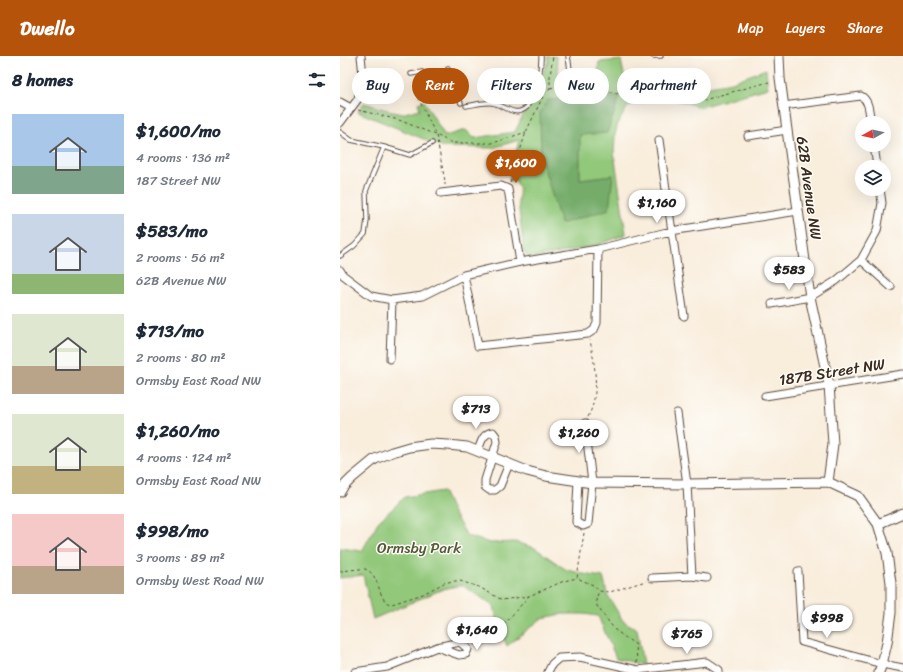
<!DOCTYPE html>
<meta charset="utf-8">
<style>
:root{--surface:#fff;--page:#f6f6f7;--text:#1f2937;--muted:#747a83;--accent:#b45309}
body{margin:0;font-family:Sriracha,sans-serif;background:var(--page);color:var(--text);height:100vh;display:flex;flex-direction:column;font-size:15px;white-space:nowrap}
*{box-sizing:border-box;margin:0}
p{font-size:13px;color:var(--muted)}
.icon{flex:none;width:22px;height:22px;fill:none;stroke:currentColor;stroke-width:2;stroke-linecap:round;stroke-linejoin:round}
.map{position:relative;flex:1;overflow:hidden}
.details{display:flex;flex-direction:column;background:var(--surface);width:340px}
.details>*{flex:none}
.top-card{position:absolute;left:12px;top:12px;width:380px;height:36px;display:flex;gap:8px}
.needle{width:26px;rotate:262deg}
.tools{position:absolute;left:515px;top:60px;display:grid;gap:8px}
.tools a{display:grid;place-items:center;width:36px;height:36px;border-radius:50%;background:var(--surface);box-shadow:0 4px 16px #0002;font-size:20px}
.price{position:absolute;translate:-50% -34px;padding:0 9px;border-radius:14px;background:#fff;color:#222;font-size:13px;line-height:26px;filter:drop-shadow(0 1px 2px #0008)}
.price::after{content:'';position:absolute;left:50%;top:24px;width:12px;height:9px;margin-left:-6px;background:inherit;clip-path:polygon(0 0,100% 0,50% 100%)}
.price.current{background:var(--accent);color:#fff}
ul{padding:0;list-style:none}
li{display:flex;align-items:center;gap:12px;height:100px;padding:0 12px}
li span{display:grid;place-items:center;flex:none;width:112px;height:80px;border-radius:0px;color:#555}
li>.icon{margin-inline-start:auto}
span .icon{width:48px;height:48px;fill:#fffc;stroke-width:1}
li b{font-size:17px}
h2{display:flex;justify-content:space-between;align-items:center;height:48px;padding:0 12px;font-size:17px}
.chip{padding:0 14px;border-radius:18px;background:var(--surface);box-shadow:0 4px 16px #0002;font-size:14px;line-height:36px}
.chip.current{background:var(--accent);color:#fff}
header{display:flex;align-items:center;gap:24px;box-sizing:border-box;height:56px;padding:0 20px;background:var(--accent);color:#fff}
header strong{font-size:19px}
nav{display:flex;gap:22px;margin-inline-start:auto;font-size:14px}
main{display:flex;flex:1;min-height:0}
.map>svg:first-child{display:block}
.green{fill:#92c87a;stroke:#66794c}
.forest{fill:#75ac6a;stroke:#586b44}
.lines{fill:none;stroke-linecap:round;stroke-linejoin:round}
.service-casing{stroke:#58473a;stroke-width:5.5}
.minor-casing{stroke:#58473a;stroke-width:9}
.tertiary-casing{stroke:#58473a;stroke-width:11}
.path{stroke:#58473a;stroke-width:1;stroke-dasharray:3 3;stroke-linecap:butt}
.service{stroke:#fff;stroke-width:3.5}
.minor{stroke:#fff;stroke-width:7}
.tertiary{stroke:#fff;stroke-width:9}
.labels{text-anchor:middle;stroke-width:3;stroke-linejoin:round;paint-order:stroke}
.street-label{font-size:15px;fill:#3b2a1e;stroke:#fdfcf7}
.park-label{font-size:15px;fill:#55593a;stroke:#fdfcf7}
</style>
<header>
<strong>Dwello</strong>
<nav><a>Map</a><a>Layers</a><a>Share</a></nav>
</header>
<main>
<section class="details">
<h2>8 homes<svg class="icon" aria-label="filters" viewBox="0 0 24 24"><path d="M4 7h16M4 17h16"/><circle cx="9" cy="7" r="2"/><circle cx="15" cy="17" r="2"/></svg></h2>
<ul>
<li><span style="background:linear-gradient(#a9c7e8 65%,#7fa58c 0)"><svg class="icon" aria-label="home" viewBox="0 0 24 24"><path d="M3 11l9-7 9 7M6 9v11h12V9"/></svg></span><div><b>$1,600/mo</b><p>4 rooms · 136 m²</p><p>187 Street NW</p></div></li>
<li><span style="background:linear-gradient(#c9d6e8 75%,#8fb573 0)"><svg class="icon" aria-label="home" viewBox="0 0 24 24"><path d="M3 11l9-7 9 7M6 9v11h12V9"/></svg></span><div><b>$583/mo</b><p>2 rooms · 56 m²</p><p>62B Avenue NW</p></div></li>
<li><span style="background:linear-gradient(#dfe7d0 65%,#b9a48a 0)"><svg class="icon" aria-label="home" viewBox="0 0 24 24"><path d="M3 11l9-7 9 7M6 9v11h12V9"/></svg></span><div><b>$713/mo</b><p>2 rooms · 80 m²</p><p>Ormsby East Road NW</p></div></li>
<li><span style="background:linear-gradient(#dfe7d0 65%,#c2b280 0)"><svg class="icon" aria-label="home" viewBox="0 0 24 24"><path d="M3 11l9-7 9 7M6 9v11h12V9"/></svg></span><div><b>$1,260/mo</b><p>4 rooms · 124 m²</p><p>Ormsby East Road NW</p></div></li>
<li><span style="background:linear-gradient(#f6c9c9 65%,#b9a48a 0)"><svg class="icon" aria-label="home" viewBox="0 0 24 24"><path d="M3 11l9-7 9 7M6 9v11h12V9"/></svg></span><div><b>$998/mo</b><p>3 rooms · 89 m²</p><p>Ormsby West Road NW</p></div></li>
</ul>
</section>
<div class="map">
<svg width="563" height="616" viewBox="0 0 563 616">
<rect width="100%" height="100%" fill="#fdfcf7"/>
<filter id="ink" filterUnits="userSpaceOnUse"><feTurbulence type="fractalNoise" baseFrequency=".025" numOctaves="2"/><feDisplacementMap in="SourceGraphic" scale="8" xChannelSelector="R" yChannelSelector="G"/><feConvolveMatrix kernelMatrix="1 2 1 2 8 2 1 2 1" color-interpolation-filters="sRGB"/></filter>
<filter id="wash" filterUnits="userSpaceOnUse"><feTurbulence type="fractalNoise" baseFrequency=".012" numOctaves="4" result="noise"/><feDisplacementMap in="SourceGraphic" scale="16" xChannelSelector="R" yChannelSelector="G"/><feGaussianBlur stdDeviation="0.9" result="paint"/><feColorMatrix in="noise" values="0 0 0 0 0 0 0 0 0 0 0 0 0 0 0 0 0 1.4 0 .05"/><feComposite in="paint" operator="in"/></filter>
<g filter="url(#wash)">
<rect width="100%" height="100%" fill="#f9eddc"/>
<path class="green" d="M207,0H216L219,20L258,16L259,6L281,4L286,29L357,32L392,26L426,13L428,32L360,51L326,41L288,50L278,67L275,79L274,97L286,178C256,192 224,196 192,202L187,200L184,196L178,145C180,136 180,131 175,124L169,125L179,84L152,92L103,91L18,56L24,47L61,58L80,53L78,47L84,45L105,80L126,74L134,82L175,76L208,6Z
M103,435L112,455L127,480L150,487L175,486L195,492L225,513L243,518L263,521L268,540L283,565L297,573L303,609L276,602L258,560L244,558H223L202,562L167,590L157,565L154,550L122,529L103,533L33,563L23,519L0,522V492L22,495L38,466L65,441Z"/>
<path class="forest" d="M280,40L267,77L240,79V123L273,119L269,153L221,168L201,102L200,57L208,44Z"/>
</g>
<g filter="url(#ink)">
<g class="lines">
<defs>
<path id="service" d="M228,0L230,14
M313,0H321
M71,18L82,16L86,38L112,34L108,12
M112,34L116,36L121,47
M126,50C134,49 143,46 152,47C164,48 175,63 187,51C194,34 202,19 201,0
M0,76L11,84L44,91L26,135L27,164L25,178L14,190L0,200
M44,91L70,99L92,87"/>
<path id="minor" d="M0,46L11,52
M443,50L521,40C530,45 529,58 531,67
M0,67L18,43L23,19L21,0
M408,80L447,74
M319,84L344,260
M534,89L537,111
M101,137L161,130L168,133L180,206
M521,204L551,231
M0,214L3,219L31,240L52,244L82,240L124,219L180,206L258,193L331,175L458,155
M124,219L138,290L248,278L254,274L257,267L258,193
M432,248L470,241L496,225L521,204L537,175L542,147L540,133
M50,303L52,244
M425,340L563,318
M337,357L347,428L352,520
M138,395C141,386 143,377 153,376L156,380L157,386L145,424V431L149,434H155L160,430L169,408
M238,425L236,466L243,470L248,468L252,427L245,367
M458,515L462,586L542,608L563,612
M312,522L352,520L367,522
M15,616L47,611L97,591L120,586L128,593L126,598L119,599L97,591
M208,616L212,608L219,602L240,601L298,614L367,606L379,614V616"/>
<path id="tertiary" d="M439,0L440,22L447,74L470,241L489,329L493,388L488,426
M0,436L3,431L12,422L35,403L52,396L69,391L91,388L108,389L127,391L187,415L206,420L252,427L347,428L488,426L518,440L538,468L547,497L551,527V557L547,587L542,608L539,616
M538,468L563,457"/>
</defs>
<use href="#service" class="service-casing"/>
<use href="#minor" class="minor-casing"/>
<use href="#tertiary" class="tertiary-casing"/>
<path class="path" d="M210,32L223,29H240L289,40L305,37L330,39L359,46L377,40L429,26
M78,42L96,79L105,125V129
M18,54L59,64L96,79L112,87H153L186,76
M170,127L186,76L205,36L210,32V20L213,0
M248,361C260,338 255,309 250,284
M244,477L237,522L253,529L259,534
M0,515C5,515 22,512 25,513C42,519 37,548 52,548L83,538L104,527L113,525H120L139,531L162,544L189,540
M134,589L166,566L189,540L224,525L237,522
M297,607L296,589L275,574L262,557L257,550L256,543L259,535L270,536L306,525"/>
<use href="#service" class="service"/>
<use href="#minor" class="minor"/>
<use href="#tertiary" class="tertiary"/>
</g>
</g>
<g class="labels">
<g class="street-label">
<text transform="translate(469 132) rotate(82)" y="5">62B Avenue NW</text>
<text transform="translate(492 316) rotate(-9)" y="5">187B Street NW</text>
</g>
<g class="park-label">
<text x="79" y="497">Ormsby Park</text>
</g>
</g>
</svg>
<div class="tools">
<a><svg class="needle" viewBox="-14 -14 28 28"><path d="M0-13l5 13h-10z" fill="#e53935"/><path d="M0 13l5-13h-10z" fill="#747a83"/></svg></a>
<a><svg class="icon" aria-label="layers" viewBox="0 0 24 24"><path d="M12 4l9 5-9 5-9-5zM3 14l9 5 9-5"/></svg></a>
</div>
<b class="price current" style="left:176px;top:128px">$1,600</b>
<b class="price" style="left:317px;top:168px">$1,160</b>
<b class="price" style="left:449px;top:235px">$583</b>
<b class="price" style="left:136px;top:374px">$713</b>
<b class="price" style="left:239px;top:398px">$1,260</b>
<b class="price" style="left:487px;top:583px">$998</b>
<b class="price" style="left:137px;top:595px">$1,640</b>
<b class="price" style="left:347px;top:599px">$765</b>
<div class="top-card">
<a class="chip">Buy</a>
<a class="chip current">Rent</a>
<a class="chip">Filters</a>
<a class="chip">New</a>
<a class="chip">Apartment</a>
</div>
</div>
</main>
